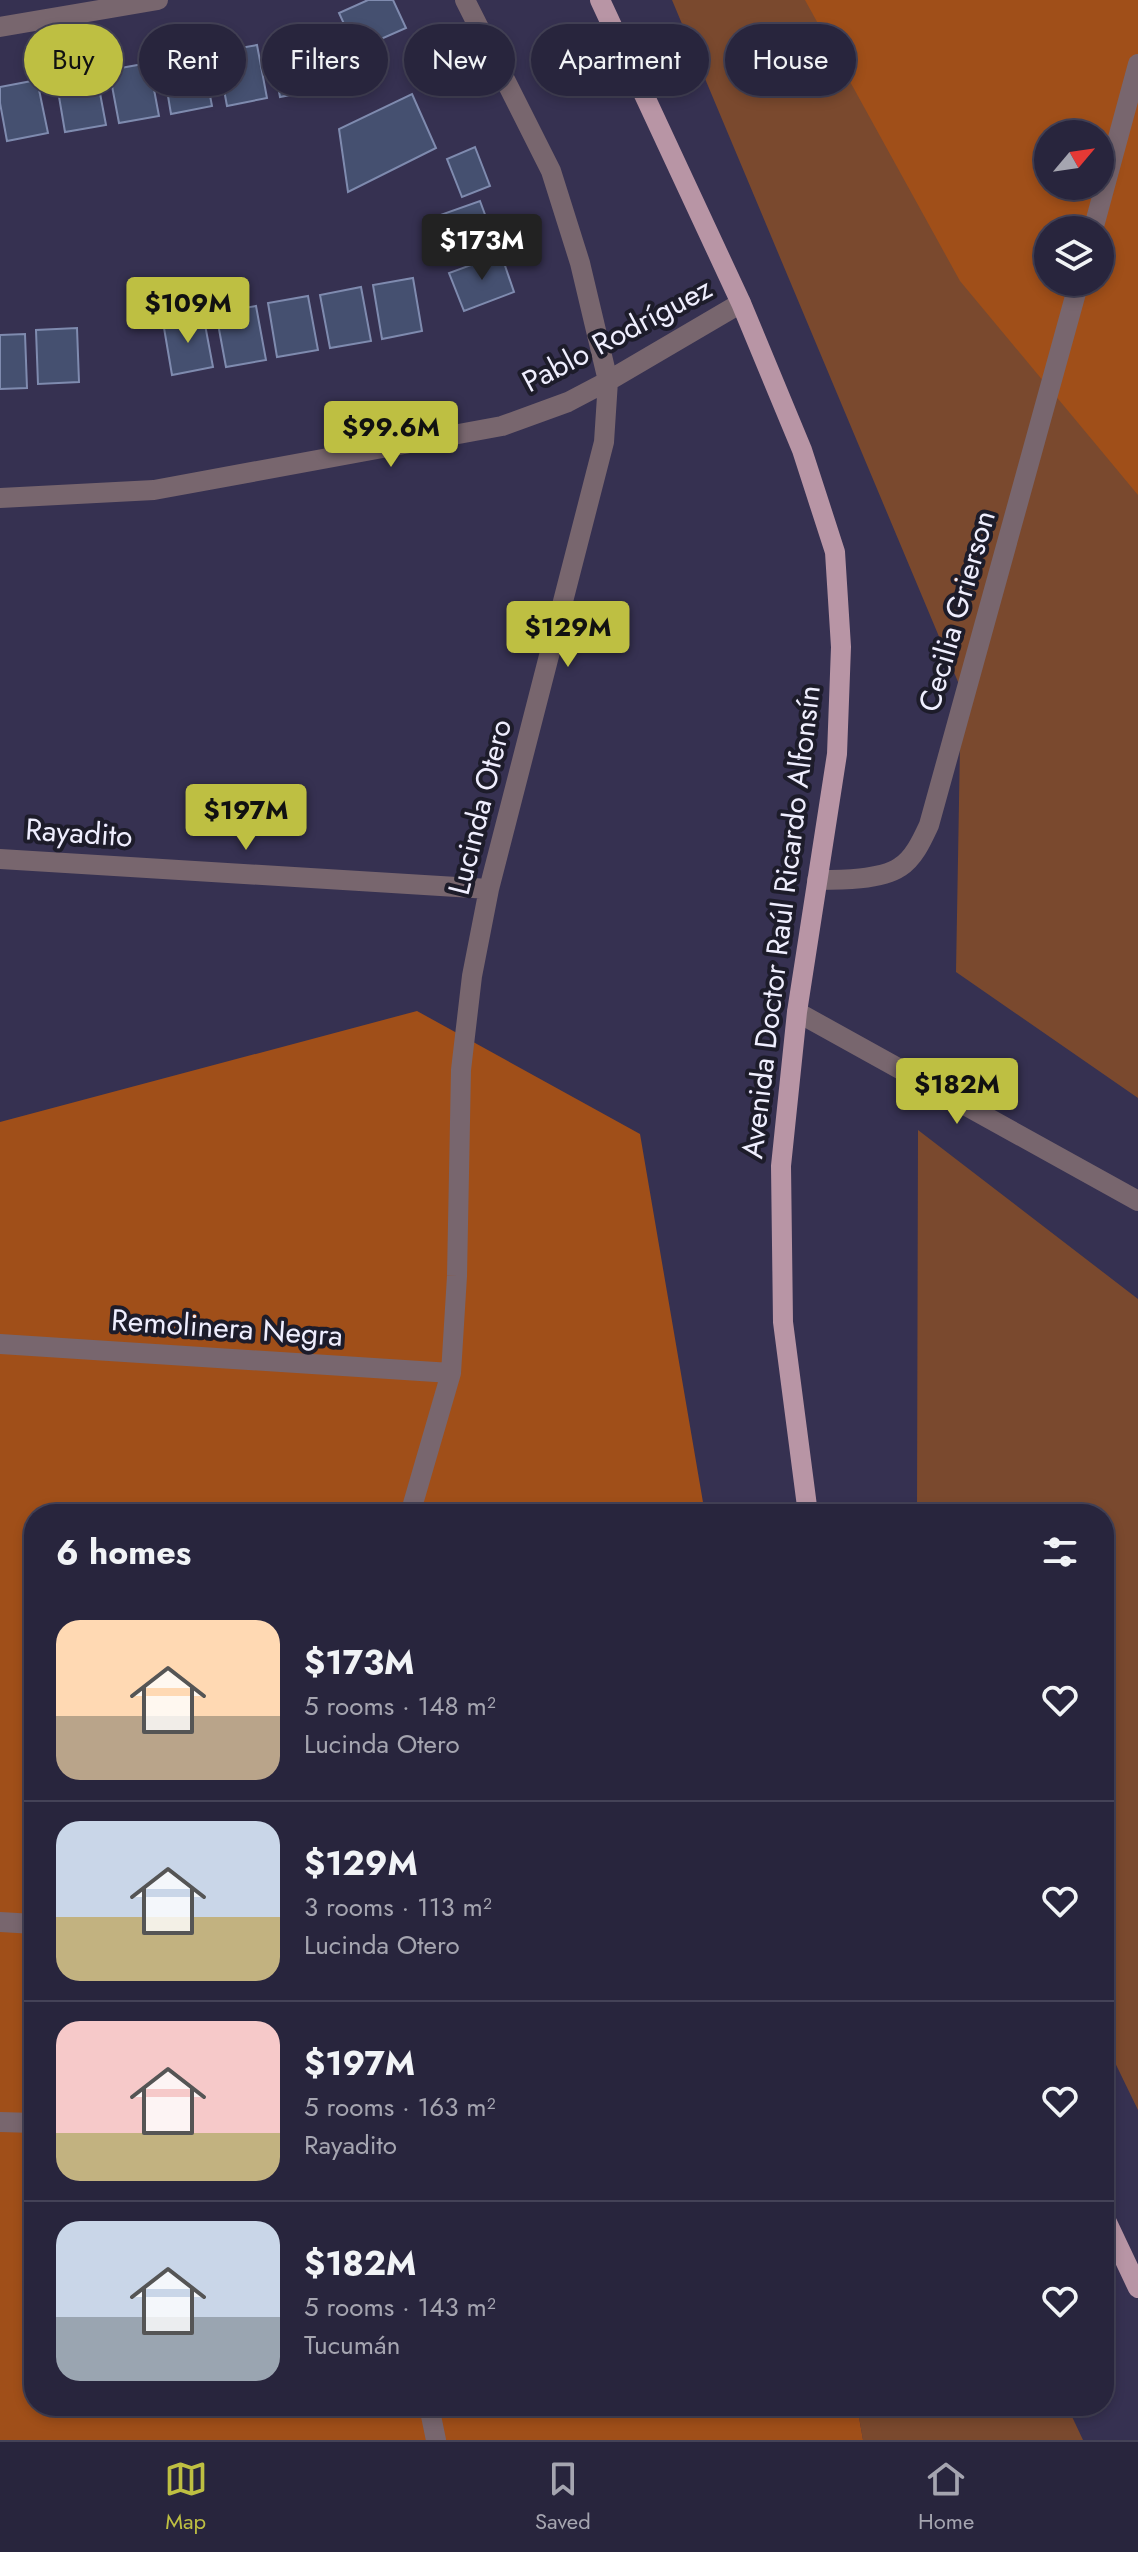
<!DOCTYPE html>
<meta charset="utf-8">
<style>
:root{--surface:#28253d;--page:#343148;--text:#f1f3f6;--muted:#a5a5b0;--line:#444257;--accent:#bebf42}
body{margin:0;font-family:Jost,sans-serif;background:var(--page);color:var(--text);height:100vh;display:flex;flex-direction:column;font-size:30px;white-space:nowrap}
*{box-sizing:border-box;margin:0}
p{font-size:26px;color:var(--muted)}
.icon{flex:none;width:44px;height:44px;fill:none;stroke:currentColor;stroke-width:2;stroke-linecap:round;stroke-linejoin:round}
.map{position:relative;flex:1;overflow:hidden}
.sheet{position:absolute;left:24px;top:1504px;width:1090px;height:912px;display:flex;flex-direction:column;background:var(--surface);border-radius:32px;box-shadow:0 4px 12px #0003,0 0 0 2px var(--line)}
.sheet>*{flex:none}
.hud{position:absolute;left:24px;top:24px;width:1090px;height:72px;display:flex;gap:16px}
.needle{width:52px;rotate:61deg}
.controls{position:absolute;left:1034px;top:120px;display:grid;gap:16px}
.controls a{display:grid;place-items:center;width:80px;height:80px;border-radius:50%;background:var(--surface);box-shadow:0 4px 12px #0003,0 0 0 2px var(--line);font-size:40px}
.price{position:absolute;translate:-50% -68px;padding:0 18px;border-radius:8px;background:var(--accent);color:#111;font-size:26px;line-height:52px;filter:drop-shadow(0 2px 4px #0008)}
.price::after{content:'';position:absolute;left:50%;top:48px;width:24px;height:18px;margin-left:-12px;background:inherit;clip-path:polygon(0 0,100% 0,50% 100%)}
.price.selected{background:#222;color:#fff}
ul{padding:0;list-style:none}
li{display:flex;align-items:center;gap:24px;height:200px;padding:0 32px}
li+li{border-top:2px solid var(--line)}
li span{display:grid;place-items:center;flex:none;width:224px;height:160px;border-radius:24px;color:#555}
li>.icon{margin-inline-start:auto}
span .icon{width:96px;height:96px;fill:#fffc;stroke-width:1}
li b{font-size:34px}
h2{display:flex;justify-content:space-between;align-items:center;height:96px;padding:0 32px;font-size:34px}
.pill{padding:0 28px;border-radius:36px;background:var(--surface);box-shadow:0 4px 12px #0003,0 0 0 2px var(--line);font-size:28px;line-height:72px}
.pill.selected{background:var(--accent);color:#111}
.menu{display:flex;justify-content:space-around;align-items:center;height:112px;border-top:2px solid var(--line);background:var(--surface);font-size:22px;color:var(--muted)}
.menu a{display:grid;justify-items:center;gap:4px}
.menu .selected{color:var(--accent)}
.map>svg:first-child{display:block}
.green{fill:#7a492e}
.forest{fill:#a04f19;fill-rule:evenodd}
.building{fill:#455070;stroke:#7f8baf;stroke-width:2}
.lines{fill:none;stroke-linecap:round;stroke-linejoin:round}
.minor{stroke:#78666e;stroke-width:20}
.major{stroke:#b895a5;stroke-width:20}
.labels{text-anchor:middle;stroke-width:8;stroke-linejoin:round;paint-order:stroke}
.street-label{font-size:30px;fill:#efeefe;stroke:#1d1c2a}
</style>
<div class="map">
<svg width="1138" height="2440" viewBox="0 0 1138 2440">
<rect width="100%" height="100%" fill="#363151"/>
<path class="green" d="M672,0H810L1138,483V1098L956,972L961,689Z
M918,1130L1138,1299V2110L1104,2040V1514H917Z
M857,2406H1067L1083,2440H863Z"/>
<path class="forest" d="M805,0H1138V495L960,281ZM1048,134H1100V186H1048ZM1048,230H1100V282H1048Z
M417,1011L640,1134L705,1514H34V2406H857L863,2440H0V1122Z"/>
<path class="building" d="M368,0H393L406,28L356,50L339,13Z
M311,36L321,89L280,97L270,43Z
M257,45L267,98L227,106L217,52Z
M202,53L212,106L171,114L162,60Z
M149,63L159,116L119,123L109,70Z
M96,72L106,125L65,132L56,79Z
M37,80L48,133L7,141L0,103V87Z
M412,94L436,148L348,192L339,129Z
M475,147L490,186L462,197L447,159Z
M480,201L494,239L443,258L429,219Z
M501,254L514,292L464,311L449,273Z
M413,278L422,331L382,339L373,285Z
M361,287L371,341L330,348L320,295Z
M308,296L318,350L277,357L268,303Z
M256,306L266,360L226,367L216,313Z
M203,314L213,367L172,375L163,322Z
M77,328L79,382L38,384L36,330Z
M25,334L27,388L0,389V335Z"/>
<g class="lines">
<path class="minor" d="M0,27L158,0
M1093,230L1138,64
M0,498L154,490L502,426L568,402L608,381L741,303
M0,859L489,889
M817,880C840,880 881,880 900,867C914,858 922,840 929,825L1079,282
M797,1012L1138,1201
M0,1344L451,1373
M410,1514L451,1373L457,1276L461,1070L472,976L489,889L604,442L608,381L580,263L551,171L465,0
M0,1922L34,1924
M0,2122L34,2123
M429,2406L436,2440"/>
<path class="major" d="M600,0L741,303L802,450L835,552L841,647L837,754L797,1012L781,1166L783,1322L808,1514
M1104,2216L1138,2288"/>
</g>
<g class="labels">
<g class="street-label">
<text transform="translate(617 335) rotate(-28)" y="10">Pablo Rodríguez</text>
<text transform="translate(957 611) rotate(-74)" y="10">Cecilia Grierson</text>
<text transform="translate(480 807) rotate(-76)" y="10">Lucinda Otero</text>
<text transform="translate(79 833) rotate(4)" y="10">Rayadito</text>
<text transform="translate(781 922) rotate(-83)" y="10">Avenida Doctor Raúl Ricardo Alfonsín</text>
<text transform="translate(227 1328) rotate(4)" y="10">Remolinera Negra</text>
</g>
</g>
</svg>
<div class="controls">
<a><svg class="needle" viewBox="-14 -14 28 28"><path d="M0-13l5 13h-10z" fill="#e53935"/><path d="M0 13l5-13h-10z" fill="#a5a5b0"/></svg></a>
<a><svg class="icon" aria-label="layers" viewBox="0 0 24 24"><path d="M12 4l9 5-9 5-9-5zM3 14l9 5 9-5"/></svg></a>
</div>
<b class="price selected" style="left:482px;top:282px">$173M</b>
<b class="price" style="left:188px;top:345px">$109M</b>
<b class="price" style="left:391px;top:469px">$99.6M</b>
<b class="price" style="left:568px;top:669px">$129M</b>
<b class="price" style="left:246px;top:852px">$197M</b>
<b class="price" style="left:957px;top:1126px">$182M</b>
<div class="hud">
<a class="pill selected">Buy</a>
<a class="pill">Rent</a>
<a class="pill">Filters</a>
<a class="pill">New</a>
<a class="pill">Apartment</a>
<a class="pill">House</a>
</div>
<section class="sheet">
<h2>6 homes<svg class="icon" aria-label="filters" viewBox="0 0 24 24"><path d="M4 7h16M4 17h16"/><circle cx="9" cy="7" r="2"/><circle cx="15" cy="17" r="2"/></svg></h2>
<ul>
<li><span style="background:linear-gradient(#ffd9b3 60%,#b9a48a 0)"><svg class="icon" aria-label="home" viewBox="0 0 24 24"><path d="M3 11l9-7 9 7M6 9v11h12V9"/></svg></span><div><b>$173M</b><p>5 rooms · 148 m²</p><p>Lucinda Otero</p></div><svg class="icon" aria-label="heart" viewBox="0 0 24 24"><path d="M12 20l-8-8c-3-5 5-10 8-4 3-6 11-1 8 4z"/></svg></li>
<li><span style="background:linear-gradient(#c9d6e8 60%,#c2b280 0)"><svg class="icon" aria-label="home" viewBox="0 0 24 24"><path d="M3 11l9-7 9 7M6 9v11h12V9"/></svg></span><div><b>$129M</b><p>3 rooms · 113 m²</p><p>Lucinda Otero</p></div><svg class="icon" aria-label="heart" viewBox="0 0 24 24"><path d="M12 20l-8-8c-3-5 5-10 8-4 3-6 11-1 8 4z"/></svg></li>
<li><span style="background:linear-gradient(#f6c9c9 70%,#c2b280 0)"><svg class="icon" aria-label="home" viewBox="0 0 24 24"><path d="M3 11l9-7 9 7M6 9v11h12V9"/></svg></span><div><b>$197M</b><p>5 rooms · 163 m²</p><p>Rayadito</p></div><svg class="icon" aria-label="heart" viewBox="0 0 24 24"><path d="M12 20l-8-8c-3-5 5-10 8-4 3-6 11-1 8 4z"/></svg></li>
<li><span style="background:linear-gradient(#c9d6e8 60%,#9aa5b1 0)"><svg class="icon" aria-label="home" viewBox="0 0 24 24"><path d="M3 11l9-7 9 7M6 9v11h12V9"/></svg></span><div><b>$182M</b><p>5 rooms · 143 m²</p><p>Tucumán</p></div><svg class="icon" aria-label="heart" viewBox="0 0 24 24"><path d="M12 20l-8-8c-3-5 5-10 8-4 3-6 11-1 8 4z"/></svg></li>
</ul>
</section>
</div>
<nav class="menu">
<a class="selected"><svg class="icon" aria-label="map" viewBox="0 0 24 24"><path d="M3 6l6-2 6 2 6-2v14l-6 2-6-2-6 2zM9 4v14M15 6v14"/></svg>Map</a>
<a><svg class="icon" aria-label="saved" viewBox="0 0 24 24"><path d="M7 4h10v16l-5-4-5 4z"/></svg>Saved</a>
<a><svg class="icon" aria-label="home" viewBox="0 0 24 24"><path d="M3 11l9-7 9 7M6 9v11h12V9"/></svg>Home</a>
</nav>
